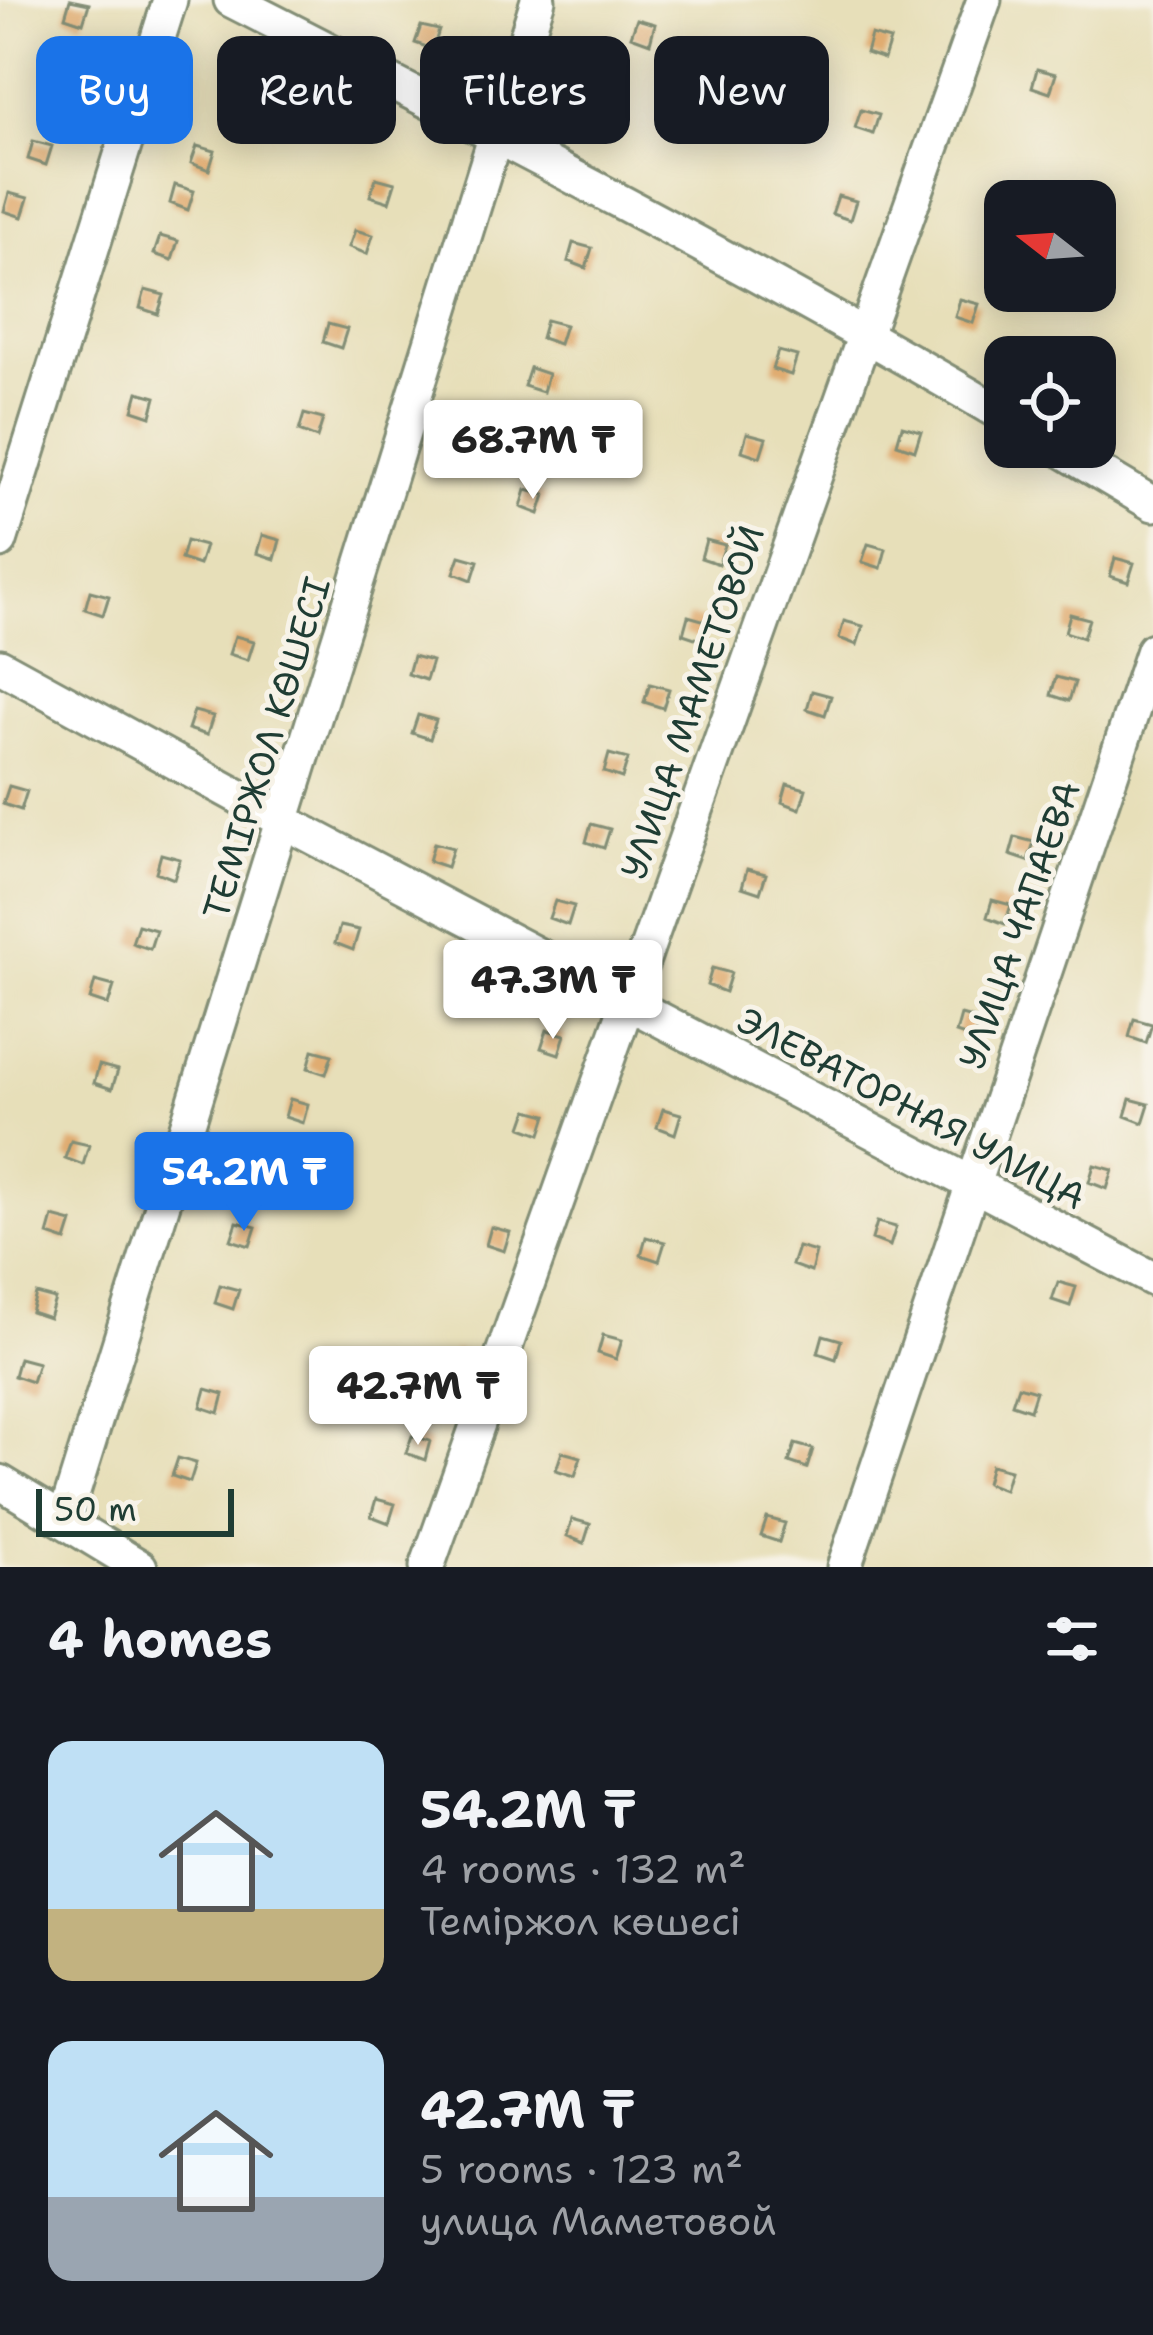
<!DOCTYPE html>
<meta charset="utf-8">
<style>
:root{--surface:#171b24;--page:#242831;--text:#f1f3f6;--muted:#9ea1a6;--accent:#1a73e8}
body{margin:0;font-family:"Shantell Sans",sans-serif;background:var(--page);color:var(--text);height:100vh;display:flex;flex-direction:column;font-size:45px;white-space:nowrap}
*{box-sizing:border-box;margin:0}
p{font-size:39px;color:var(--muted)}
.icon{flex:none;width:66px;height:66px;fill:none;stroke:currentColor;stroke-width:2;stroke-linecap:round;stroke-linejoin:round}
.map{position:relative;height:1567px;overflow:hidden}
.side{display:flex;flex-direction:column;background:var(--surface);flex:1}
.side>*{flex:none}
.hud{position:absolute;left:36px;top:36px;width:1083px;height:108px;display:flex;gap:24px}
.needle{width:78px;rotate:287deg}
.controls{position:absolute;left:984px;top:180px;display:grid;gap:24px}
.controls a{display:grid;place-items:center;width:132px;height:132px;border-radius:24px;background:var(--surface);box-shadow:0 6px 30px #0003;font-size:60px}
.scale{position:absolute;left:36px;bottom:30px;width:198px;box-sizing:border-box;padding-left:12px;border:6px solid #1f3d34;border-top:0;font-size:33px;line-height:42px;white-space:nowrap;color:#1f3d34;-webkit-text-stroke:9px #f7f3e8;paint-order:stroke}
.price{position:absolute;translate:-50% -102px;padding:0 27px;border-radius:12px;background:#fff;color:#222;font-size:39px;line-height:78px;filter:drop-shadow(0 3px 6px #0008)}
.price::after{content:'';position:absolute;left:50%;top:72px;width:36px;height:27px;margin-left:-18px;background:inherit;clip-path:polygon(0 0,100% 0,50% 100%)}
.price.current{background:var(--accent);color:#fff}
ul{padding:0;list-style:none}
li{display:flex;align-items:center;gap:36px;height:300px;padding:0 48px}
li span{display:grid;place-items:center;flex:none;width:336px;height:240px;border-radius:24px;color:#555}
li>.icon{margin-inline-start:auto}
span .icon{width:144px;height:144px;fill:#fffc;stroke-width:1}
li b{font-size:51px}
h2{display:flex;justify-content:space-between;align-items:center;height:144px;padding:0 48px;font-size:51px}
.tag{padding:0 42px;border-radius:24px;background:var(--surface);box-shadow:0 6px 30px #0003;font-size:42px;line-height:108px}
.tag.current{background:var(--accent);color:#fff}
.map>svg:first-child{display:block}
.building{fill:#e0ac71}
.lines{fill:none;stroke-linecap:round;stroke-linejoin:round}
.minor-casing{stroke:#838e76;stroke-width:39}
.minor{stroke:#fff;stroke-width:33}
.labels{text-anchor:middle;stroke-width:10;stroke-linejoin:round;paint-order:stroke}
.street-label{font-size:36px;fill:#1f3d34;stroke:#f7f3e8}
</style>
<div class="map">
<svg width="1153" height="1567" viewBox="0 0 1153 1567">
<rect width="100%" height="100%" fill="#f7f3e8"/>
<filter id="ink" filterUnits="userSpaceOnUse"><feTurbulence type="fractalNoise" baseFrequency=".00833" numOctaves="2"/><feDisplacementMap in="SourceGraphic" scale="24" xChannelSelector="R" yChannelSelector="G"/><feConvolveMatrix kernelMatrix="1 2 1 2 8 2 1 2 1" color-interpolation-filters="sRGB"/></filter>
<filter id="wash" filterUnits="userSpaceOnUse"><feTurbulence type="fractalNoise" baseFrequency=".004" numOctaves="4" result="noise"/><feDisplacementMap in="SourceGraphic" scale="48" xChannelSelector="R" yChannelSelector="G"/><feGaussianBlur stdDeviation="2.7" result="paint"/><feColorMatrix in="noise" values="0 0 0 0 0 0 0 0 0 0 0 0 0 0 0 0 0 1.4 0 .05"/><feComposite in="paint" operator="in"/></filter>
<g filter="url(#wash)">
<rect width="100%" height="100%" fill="#e7dfb9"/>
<g id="blocks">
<path class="building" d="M70,0L89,4L83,23L65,17Z
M637,19L655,24L650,43L631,36Z
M421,26L439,30L433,49L415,43Z
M871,35L890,40L884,59L866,53Z
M1037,69L1056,74L1050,93L1032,87Z
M609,100L628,105L622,124L604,117Z
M861,110L879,115L873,134L855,128Z
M33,141L52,146L46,165L28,159Z
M197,146L215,151L209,170L191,163Z
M376,178L395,183L389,202L370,196Z
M175,185L194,191L188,210L170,203Z
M9,193L28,198L22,217L4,211Z
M838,196L856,201L850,220L832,214Z
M355,230L373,235L367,254L349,247Z
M160,236L178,241L172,260L154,254Z
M573,243L592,248L586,268L568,261Z
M145,290L164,295L158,314L140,308Z
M960,299L979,304L973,323L955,317Z
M546,320L565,325L559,344L541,338Z
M328,324L347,329L341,348L323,342Z
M778,351L797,356L791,375L772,369Z
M530,368L548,374L543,392L524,386Z
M138,392L156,397L151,416L133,410Z
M304,414L323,419L317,438L299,431Z
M902,426L921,431L915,450L897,444Z
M500,429L518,433L512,453L494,446Z
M747,433L766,438L760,457L742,451Z
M526,490L545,495L539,514L521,507Z
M262,535L280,540L275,559L257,553Z
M706,540L725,545L719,564L701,558Z
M186,541L205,546L199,565L181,559Z
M868,544L886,549L881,568L862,562Z
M460,556L478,561L472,580L454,573Z
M1115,558L1134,563L1128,582L1110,576Z
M90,591L109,596L103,615L85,609Z
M1070,614L1089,619L1083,638L1065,632Z
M688,616L706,621L701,640L683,634Z
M844,621L863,626L857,645L839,638Z
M235,636L254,641L248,660L229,654Z
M413,656L432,661L426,680L408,674Z
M1056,677L1075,682L1069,701L1051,695Z
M650,684L669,689L663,708L644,702Z
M812,691L831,696L825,715L807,709Z
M194,711L213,716L207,735L188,729Z
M418,715L436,720L430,739L412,733Z
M609,754L628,759L622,778L604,772Z
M787,784L806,789L800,809L782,802Z
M9,786L27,791L21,810L3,804Z
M591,824L610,829L604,848L586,842Z
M1015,837L1034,842L1028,861L1010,855Z
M434,843L453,848L447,867L429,861Z
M161,854L180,859L174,879L156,872Z
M747,869L766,874L760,893L742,887Z
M992,900L1011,905L1005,924L987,917Z
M555,901L574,906L568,925L549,918Z
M138,925L156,930L150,949L132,943Z
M340,926L359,930L353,950L335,943Z
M712,968L731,973L725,992L707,985Z
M95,981L114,986L108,1005L90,999Z
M961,1015L979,1020L974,1039L956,1033Z
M1134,1019L1152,1024L1146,1043L1129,1037Z
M547,1030L565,1035L559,1054L541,1048Z
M313,1050L332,1055L326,1074L308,1068Z
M99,1065L118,1070L112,1089L94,1083Z
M290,1099L308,1104L303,1123L285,1117Z
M1130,1099L1149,1104L1143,1123L1125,1116Z
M663,1109L681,1114L675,1134L657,1127Z
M528,1110L547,1115L541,1134L522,1127Z
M71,1141L89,1145L83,1165L65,1158Z
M1094,1165L1113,1170L1107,1189L1089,1182Z
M265,1173L283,1178L277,1197L259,1191Z
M53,1217L72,1222L66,1241L48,1235Z
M237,1222L256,1227L250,1246L231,1240Z
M877,1222L896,1227L890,1246L872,1239Z
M491,1227L510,1232L504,1251L486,1245Z
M646,1237L665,1242L659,1261L641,1255Z
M798,1247L816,1252L811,1272L792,1265Z
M1058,1282L1076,1287L1070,1306L1052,1300Z
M220,1285L239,1290L233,1309L215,1303Z
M36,1294L55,1299L49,1318L31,1312Z
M603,1335L622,1340L616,1359L598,1353Z
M823,1335L841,1340L836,1359L818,1353Z
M454,1350L472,1355L467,1374L448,1368Z
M19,1358L38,1363L32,1382L14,1376Z
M1018,1386L1036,1391L1030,1410L1012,1404Z
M206,1389L224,1394L219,1413L201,1407Z
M412,1436L430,1441L425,1460L406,1453Z
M795,1444L813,1449L807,1468L789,1462Z
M562,1452L581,1457L575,1476L556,1470Z
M178,1458L196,1463L190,1482L172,1476Z
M991,1465L1010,1470L1004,1490L986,1483Z
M376,1499L395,1504L389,1523L371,1516Z
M767,1518L785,1523L779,1542L761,1536Z
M572,1519L590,1524L584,1543L567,1536Z"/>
</g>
</g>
<g filter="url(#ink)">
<use href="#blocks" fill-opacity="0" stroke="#838e76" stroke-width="3"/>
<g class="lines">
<defs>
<path id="minor" d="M231,0C492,133 752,267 1005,416
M1057,447L1153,504
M0,541L170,0
M0,666L285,822L1153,1279
M0,1482L140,1567
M65,1518L538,0
M427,1567L984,0
M844,1567L1153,650"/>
</defs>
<use href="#minor" class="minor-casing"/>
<use href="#minor" class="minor"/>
</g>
</g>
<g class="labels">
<g class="street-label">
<text transform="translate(692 702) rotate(-71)" y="13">УЛИЦА МАМЕТОВОЙ</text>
<text transform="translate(266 748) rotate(-73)" y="13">ТЕМІРЖОЛ КӨШЕСІ</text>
<text transform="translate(1019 925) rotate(-71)" y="13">УЛИЦА ЧАПАЕВА</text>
<text transform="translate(912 1108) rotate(28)" y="13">ЭЛЕВАТОРНАЯ УЛИЦА</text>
</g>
</g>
</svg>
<div class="controls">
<a><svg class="needle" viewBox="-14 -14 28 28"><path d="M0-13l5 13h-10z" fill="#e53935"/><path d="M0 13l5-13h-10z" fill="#9ea1a6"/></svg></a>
<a><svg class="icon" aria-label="locate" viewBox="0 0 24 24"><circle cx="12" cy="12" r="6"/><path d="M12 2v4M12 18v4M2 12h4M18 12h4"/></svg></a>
</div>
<div class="scale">50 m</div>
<b class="price" style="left:533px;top:502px">68.7M ₸</b>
<b class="price" style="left:553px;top:1042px">47.3M ₸</b>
<b class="price current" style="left:244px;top:1234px">54.2M ₸</b>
<b class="price" style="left:418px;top:1448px">42.7M ₸</b>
<div class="hud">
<a class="tag current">Buy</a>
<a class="tag">Rent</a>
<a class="tag">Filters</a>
<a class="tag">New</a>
</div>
</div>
<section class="side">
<h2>4 homes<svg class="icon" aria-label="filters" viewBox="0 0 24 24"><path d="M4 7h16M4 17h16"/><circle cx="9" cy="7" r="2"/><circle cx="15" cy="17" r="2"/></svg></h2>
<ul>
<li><span style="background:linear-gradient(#bfe0f5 70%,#c2b280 0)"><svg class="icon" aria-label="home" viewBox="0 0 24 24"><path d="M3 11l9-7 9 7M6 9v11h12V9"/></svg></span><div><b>54.2M ₸</b><p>4 rooms · 132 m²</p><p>Теміржол көшесі</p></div></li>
<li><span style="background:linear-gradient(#bfe0f5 65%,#9aa5b1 0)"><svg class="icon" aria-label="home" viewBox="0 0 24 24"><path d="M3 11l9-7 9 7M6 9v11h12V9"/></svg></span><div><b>42.7M ₸</b><p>5 rooms · 123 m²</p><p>улица Маметовой</p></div></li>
</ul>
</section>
